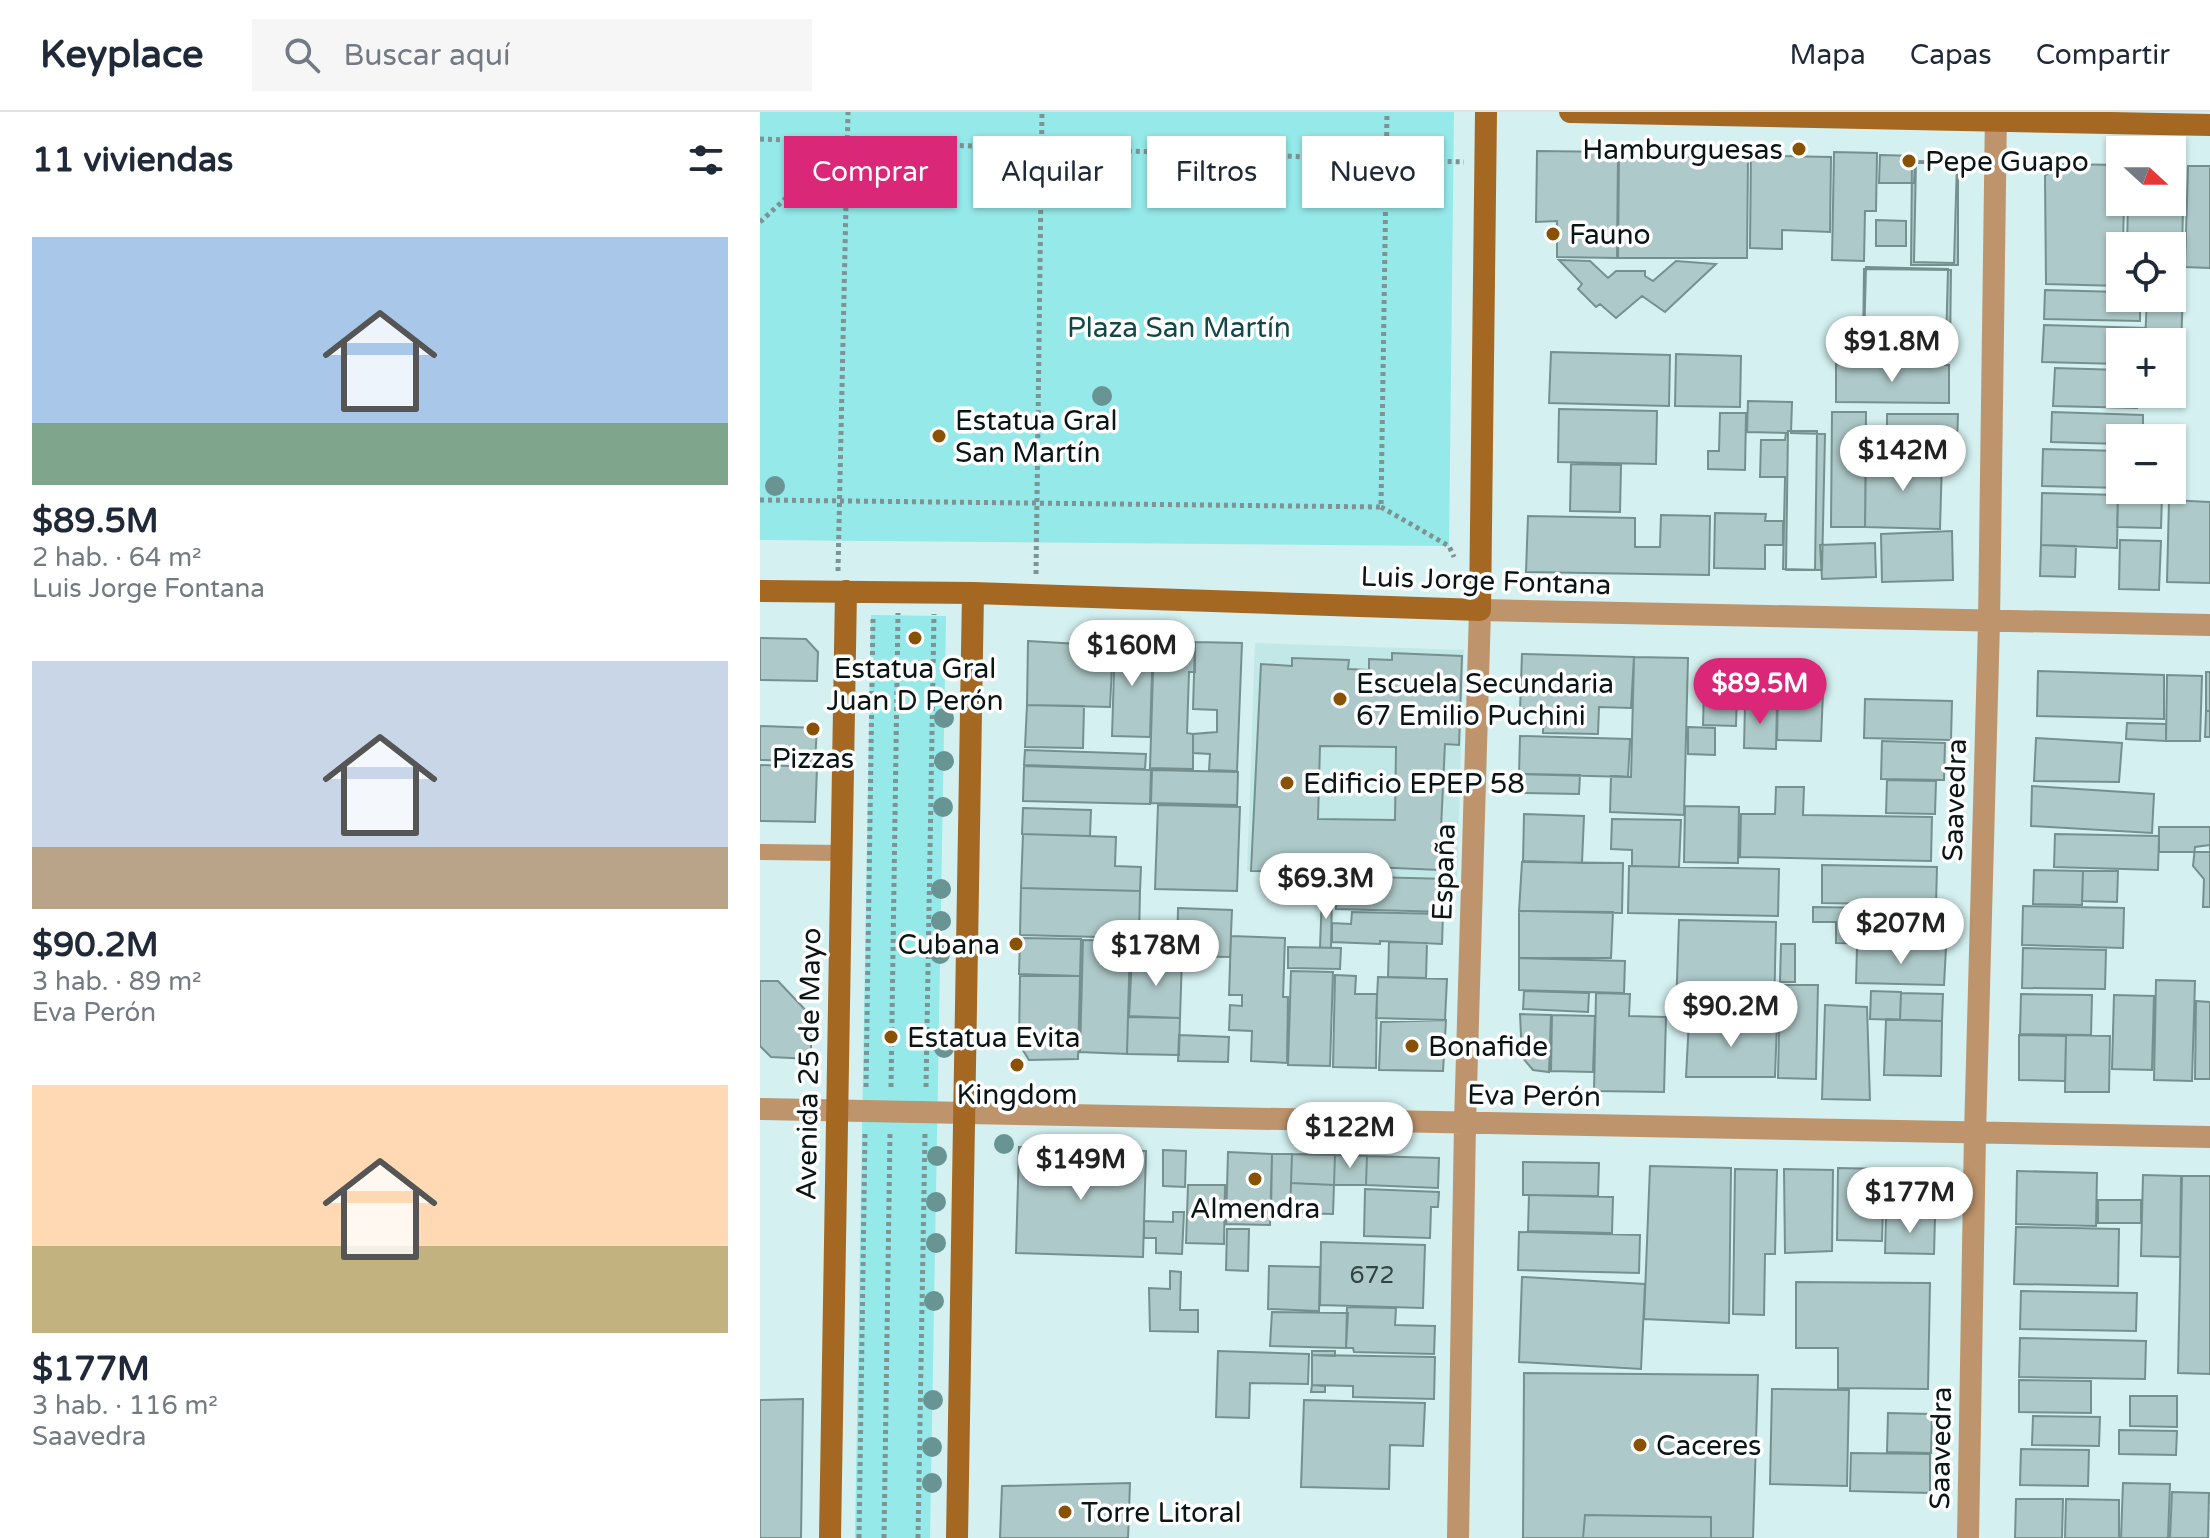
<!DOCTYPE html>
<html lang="es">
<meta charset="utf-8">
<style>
:root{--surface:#fff;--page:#f6f6f7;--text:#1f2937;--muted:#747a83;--line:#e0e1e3;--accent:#db2777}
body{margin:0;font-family:"Varela Round",sans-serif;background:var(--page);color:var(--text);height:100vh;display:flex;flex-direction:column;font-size:30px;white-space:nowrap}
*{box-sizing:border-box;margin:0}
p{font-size:26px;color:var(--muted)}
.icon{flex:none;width:44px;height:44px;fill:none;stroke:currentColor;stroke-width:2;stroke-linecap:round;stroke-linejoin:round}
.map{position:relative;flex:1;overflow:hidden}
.panel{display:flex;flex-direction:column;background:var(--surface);width:760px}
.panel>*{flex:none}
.banner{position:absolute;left:24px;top:24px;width:760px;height:72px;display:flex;gap:16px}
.needle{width:52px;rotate:111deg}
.tools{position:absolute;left:1346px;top:24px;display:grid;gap:16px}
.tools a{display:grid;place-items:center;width:80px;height:80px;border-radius:0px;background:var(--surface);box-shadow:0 2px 6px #0004;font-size:40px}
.price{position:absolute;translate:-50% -68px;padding:0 18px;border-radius:28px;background:#fff;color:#222;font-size:26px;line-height:52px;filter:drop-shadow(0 2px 4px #0008)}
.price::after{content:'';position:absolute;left:50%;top:48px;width:24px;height:18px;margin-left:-12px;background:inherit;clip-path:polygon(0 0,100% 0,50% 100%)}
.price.selected{background:var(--accent);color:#fff}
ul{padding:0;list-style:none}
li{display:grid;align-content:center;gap:16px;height:424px;padding:0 32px}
li span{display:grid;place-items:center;height:248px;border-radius:0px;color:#555}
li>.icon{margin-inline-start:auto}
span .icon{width:144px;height:144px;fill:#fffc;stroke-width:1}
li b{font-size:34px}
h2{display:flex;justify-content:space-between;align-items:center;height:96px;padding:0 32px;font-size:34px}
.pill{padding:0 28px;border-radius:0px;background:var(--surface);box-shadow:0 2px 6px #0004;font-size:28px;line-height:72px}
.pill.selected{background:var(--accent);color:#fff}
header{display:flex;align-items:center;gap:48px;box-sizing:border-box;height:112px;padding:0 40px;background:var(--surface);border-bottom:2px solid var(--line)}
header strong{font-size:38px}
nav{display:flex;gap:44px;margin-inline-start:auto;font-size:28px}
.search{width:560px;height:72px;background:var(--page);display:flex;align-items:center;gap:20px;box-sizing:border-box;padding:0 28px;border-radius:0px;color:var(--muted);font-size:30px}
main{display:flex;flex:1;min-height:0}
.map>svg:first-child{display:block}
.built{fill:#c1e8e7}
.green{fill:#95e9e9}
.building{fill:#aec9c9;stroke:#769090;stroke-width:2;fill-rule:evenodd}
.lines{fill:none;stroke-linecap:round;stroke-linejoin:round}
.path{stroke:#7e9393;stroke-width:5;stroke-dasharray:4 4;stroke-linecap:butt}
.service{stroke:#bd946b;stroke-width:16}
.minor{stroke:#bd946b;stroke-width:22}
.secondary{stroke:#a56822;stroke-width:22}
.tree{fill:#699494}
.poi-dot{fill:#895103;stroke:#fff;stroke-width:3}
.labels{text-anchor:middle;stroke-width:7;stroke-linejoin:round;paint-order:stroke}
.number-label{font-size:24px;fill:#334242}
.poi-label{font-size:28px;fill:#0a1515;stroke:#fff;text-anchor:start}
.park-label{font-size:28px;fill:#124848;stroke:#fff}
.street-label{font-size:28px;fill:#0a1515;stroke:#fff}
</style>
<header>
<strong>Keyplace</strong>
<div class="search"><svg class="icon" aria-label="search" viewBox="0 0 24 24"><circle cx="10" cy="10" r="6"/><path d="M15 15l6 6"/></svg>Buscar aquí</div>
<nav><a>Mapa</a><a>Capas</a><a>Compartir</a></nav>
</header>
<main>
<section class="panel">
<h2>11 viviendas<svg class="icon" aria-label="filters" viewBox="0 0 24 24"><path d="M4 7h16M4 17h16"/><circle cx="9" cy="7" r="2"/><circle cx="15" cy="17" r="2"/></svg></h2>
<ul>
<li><span style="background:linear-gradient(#a9c7e8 75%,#7fa58c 0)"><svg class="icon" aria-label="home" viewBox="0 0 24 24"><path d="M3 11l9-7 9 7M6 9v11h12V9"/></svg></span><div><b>$89.5M</b><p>2 hab. · 64 m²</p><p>Luis Jorge Fontana</p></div></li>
<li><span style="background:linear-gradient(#c9d6e8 75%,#b9a48a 0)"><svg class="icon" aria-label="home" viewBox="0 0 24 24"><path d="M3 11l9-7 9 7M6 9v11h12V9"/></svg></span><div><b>$90.2M</b><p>3 hab. · 89 m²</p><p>Eva Perón</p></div></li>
<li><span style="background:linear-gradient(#ffd9b3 65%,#c2b280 0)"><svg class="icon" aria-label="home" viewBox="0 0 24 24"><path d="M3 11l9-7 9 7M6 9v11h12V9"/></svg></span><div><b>$177M</b><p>3 hab. · 116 m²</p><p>Saavedra</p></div></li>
</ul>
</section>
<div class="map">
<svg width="1450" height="1426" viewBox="0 0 1450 1426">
<rect width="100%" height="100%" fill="#d4f0f0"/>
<path class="built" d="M495,531L704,538L697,766L487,759Z"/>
<path class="green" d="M0,0H694L689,434L0,428Z
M111,503L186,504L170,1426H95Z"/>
<path class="building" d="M777,39L858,40L857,146L797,145V109L776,110Z
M991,40H1023V44L1071,45L1070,120L1022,118V137L990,136Z
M1074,40L1117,41L1116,99H1105L1104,149L1072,148Z
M1120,43L1155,44L1154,71H1119Z
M859,44L988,45L987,146H858Z
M1156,49L1197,50L1194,151L1154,150Z
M1152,51H1198V153H1151Z
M1298,52L1360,53V90H1364L1363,134H1360V174L1286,172L1285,64Z
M1412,53L1424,54L1422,139L1412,138V134H1367L1368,90H1412Z
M1428,54H1450V156L1425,155Z
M1116,108L1146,109V134H1116Z
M799,148L830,149L848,166L856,159H885V164L893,169L916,149L956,152L905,200L882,184L856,206L840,192L836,195L818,177L822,172Z
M1106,155L1188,157L1186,233L1104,231Z
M1104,157L1191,158L1190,238L1103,237Z
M1285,178L1360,180V186H1380V209L1284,207Z
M1412,178L1423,179L1420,263L1412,262V230H1385L1387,186H1412Z
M1284,213L1386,216L1385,230H1360V252L1282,250Z
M791,240L910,243L909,294L789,291Z
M916,242L981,244L980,295L915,294Z
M1076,252L1189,253V291L1076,290Z
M1295,256L1360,258V282H1378L1377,296L1293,294Z
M988,289L1032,290L1031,321L1065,322L1062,458L1023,457L1025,365H1000L1001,328H1025L1026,321L987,320Z
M799,297L897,299L896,352L798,350Z
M1072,300H1106L1105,415H1071Z
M1292,300L1383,303V326H1360V332L1291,330Z
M960,301H986L985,358L948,357V339H959Z
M1127,302H1198L1197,331H1127Z
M1028,319H1057L1055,458H1026Z
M1283,337L1360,339V376L1282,374Z
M1106,346L1182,347L1180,417L1105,415Z
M811,352L861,353L860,400L810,399Z
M1282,381L1358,383L1357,436L1281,433Z
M1358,383L1402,384L1401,416L1357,415Z
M1409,388L1450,390V471L1407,470Z
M955,401L1006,402L1005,409H1023V433H1005V457L954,456Z
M901,403L950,404L949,463L766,460L768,404L875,406V435H900Z
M1192,419L1193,468L1122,470L1121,422Z
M1360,428L1401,429L1399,478L1359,477Z
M1115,431L1116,465L1062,467L1060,433Z
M1281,433L1316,434L1315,465L1280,464Z
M0,526L46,527L58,540L57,569L0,568Z
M355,527L393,529L390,625L352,624Z
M268,529L353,534L350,595L267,593Z
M394,529L435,530V560H429L427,621L433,622V657L390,656Z
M435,530L482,531L477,659L449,658L450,642L433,641V622L457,620V598L433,597Z
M632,541L702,544L699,633L685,632L679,758L567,753V743H555L554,760L491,759L501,552L532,554V546L589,548L588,557L609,558V547L632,548ZM560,634L636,635L635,708L558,707Z
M762,542L874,545L871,596L839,595L838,622L783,621V598L760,597Z
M874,545L928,546L924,703L850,700L851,664L871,665Z
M1278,559L1404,563V607L1277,604Z
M1446,560H1450V599H1446Z
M1407,563L1442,564L1440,629H1406Z
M944,576L977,577L976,614L943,613Z
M1018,578L1063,579L1061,629L1017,628Z
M1105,587L1192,589L1191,628L1104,626Z
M985,591L1017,592L1016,637L984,636Z
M267,593L324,594L323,636L265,635Z
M1446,599H1450V625H1445Z
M1367,611L1406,612V629L1366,627Z
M0,614L57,616L55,649L0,648Z
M928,615L955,616V643L928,642Z
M760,624L870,627L868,665L759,662Z
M1276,626L1362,631L1359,670L1274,669Z
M1122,629L1185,631L1184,668L1121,667Z
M265,638L386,642L385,657L264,653Z
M0,653L57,655L55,710L0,709Z
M264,654L391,658L390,692L263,689Z
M392,658L478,660L477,693L391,691Z
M759,662L820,663L819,682L759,681Z
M1127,668L1176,669L1175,702L1126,701Z
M1272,674L1394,682L1392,721L1271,714Z
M1016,675H1044L1043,703L1172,705L1171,749L980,745L981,702H1015Z
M398,693L480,695L477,779L395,777Z
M925,694L979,695L978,751L924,750Z
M263,696L331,698L330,724L262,722Z
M764,702L824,704L822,751L763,749Z
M852,707L921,708L919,755L872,754V738L851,737Z
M1399,715H1450V740H1399Z
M263,722L356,725L355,754L381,755L380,779L261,776Z
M1295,722L1399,724L1398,758L1294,755Z
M1450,733V795H1443L1444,767L1433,754L1435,735Z
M762,750L863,751L862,801L759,799Z
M1062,753L1177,755L1176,793L1062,791Z
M869,754L1019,757L1018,804L868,801Z
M1274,758L1323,759L1322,793L1273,792Z
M1323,759H1358L1357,790L1322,789Z
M577,764L688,767L687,800L576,797Z
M261,776L380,779L379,826L260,823Z
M562,782H572L571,836H560Z
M1263,794L1364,796L1363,836L1262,833Z
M1053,795L1186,797L1185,833L1076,831V810H1053Z
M418,796L472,798L470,845L417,844Z
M759,799L853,800L851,846H759Z
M592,800L683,802L682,832L620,829V832L572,830V811L591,812Z
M919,808L1016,810L1014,901L916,899Z
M471,824L525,826L523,885H528L527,951L491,949L492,919L469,918L470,893L482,894V883H469Z
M260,826L321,827L320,864L259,862Z
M323,828L370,829L367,942L320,940Z
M629,830L667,831L666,866L628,865Z
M1021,832H1035V870H1020Z
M528,835L581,836L580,857L528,856Z
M1097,835L1186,836L1184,873L1096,871Z
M1263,836L1346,838L1345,877L1262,876Z
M372,845L422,846L420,906L369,905Z
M759,846L865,849L864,881L759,878Z
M531,859L573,860L570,954L528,953Z
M575,863L596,864L595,882H617L616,956L573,955Z
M260,864H320L318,947L269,948L259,932Z
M618,865L687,867L685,908L616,906Z
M1396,868L1435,869L1432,969L1394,968Z
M0,869H18L51,904V947L11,945L0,934Z
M1020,873H1058L1056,967L1018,966Z
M764,879L829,881L828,900L763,897Z
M1111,879L1141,880L1140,908L1110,907Z
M836,881L870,882L869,904L906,905L904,980L834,979Z
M1141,881L1183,882L1182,909L1140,908Z
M1261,882L1332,883L1331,923L1260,922Z
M1354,883L1394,884L1392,958L1352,957Z
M1436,889L1450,890V967H1435Z
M1065,893L1107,895L1110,988L1062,987Z
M760,902L791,903L789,960L773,958L762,945Z
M792,903L835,904L833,960L791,959Z
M368,904L420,906L419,943L367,942Z
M1126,907L1182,909L1181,964L1124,963Z
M686,908L683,959L619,958L621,910Z
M929,908L1017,910L1015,965H926Z
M419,923L469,925L468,950L418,949Z
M1259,923L1306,924L1305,969L1259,968Z
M1306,923L1350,924L1349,980H1305Z
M259,1035L386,1039L383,1145L256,1141Z
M403,1038L426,1039L425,1075L403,1074Z
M468,1040L512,1042L510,1113L466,1112Z
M512,1042H532L530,1101H511Z
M532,1042L575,1043L574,1073L531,1071Z
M575,1043L607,1044L606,1073H574Z
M607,1044L679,1046L678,1076L606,1073Z
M763,1050L839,1051L838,1084L763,1083Z
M890,1054L971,1056L969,1211L884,1207Z
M1078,1056L1124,1057L1122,1129L1077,1128Z
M975,1057L1017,1058L1015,1142H1005L1004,1203L973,1202Z
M1024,1057L1073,1058L1072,1139L1025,1141Z
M1127,1058L1179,1059L1178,1106L1126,1105Z
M1257,1059L1337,1061L1336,1114L1256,1112Z
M1383,1063L1421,1064L1420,1145L1381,1144Z
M1422,1064H1450V1262L1418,1261Z
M531,1071L574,1073L573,1102L530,1101Z
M428,1073H465L464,1132L426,1131Z
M605,1077L679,1080L678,1095H671L670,1126L604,1124Z
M769,1083L853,1085L852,1121L768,1119Z
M1338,1088H1381V1111H1338Z
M413,1100H424L422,1142L396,1141V1126H384V1109L413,1110Z
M1126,1105H1175L1174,1142L1125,1141Z
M1256,1115L1359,1117L1358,1174L1254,1172Z
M467,1117H489L488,1159L466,1158Z
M759,1120L880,1123L879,1161L758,1158Z
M561,1130L665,1133L663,1196L560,1193Z
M509,1154L560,1155L559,1199L508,1197Z
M410,1159L421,1160L420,1198H438V1220L390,1219L389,1176L410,1177Z
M762,1165L885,1172L881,1257L759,1250Z
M1036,1170L1170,1171L1168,1277L1078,1276V1236H1036Z
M1261,1179L1377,1181L1376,1219L1260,1217Z
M587,1195L636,1196L635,1213L675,1214L674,1242L594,1240L593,1236H586Z
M512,1200L588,1201L586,1236L510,1234Z
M1260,1226L1386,1229L1385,1267L1259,1265Z
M458,1239L549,1242L548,1272L490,1271L489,1306L456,1305Z
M552,1239H575V1244L552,1243Z
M552,1243L675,1245L674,1287L593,1285V1274L552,1273Z
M764,1261L998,1263L993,1426H951V1405L825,1403L823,1426H763Z
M1259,1268L1331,1269V1301L1259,1300Z
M552,1273L565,1274V1280H551Z
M1012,1277L1089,1278L1087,1374L1010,1372Z
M1370,1284H1417V1315L1370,1314Z
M43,1287L41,1426H0V1288Z
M544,1288L665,1291L663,1334L630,1333L629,1377L541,1375Z
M1128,1301L1172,1302L1171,1341L1127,1340Z
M1273,1304L1340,1305L1339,1334L1272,1333Z
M1359,1318L1417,1319L1416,1343L1359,1342Z
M1261,1337L1329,1338L1328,1374L1260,1373Z
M1091,1341L1170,1342V1381L1090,1379Z
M370,1371L368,1426H240L242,1374Z
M1363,1371L1410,1372L1408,1426H1361Z
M1412,1380L1449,1381L1448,1426H1410Z
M1256,1387H1303L1302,1426H1255Z
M1306,1387L1359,1388V1426H1305Z
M825,1403L951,1405V1426H823Z"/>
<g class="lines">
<path class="path" d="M0,27L704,50
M0,110L86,31
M0,388L621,395L627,0
M621,395L689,434L694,445
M78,459L88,0
M276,462L282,0
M106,975L113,505
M131,975L138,501
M166,975L174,502
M99,1426L105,1021
M124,1426L130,1021
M158,1426L165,1021"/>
<path class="service" d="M0,740L81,741"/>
<path class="minor" d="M0,997L1450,1025
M698,1426L705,1012L720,498L1450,513
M1208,1426L1215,1022L1229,511L1236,0"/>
<path class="secondary" d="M810,0L1450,13
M0,479L213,481L720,498L726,0
M70,1426L86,479
M197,1426L213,481"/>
</g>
<g class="tree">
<circle cx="57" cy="38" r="10"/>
<circle cx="520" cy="217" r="10"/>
<circle cx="342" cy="284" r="10"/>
<circle cx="15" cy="374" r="10"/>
<circle cx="184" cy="606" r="10"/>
<circle cx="184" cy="649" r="10"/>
<circle cx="183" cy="695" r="10"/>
<circle cx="181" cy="777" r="10"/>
<circle cx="181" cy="809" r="10"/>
<circle cx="180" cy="842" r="10"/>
<circle cx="184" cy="936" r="10"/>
<circle cx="244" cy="1032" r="10"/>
<circle cx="177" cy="1044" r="10"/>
<circle cx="176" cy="1090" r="10"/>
<circle cx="176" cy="1131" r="10"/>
<circle cx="174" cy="1189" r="10"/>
<circle cx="173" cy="1288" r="10"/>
<circle cx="172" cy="1335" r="10"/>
<circle cx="172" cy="1371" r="10"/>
</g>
<g class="poi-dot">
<circle cx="1039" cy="37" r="8"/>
<circle cx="1149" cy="49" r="8"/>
<circle cx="793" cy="122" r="8"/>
<circle cx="179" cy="324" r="8"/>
<circle cx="155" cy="526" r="8"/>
<circle cx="580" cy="587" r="8"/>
<circle cx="53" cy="617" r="8"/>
<circle cx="527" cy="671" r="8"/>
<circle cx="256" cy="832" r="8"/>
<circle cx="131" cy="925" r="8"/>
<circle cx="652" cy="934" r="8"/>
<circle cx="257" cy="953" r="8"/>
<circle cx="495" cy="1067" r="8"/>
<circle cx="880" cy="1333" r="8"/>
<circle cx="305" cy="1400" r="8"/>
</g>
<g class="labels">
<g class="number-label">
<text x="612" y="1171">672</text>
</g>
<g class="poi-label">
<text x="1023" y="47" text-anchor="end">Hamburguesas</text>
<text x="1165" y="59">Pepe Guapo</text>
<text x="809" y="132">Fauno</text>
<text x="195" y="318">Estatua Gral<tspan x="195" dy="32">San Martín</tspan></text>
<text x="155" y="566" text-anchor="middle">Estatua Gral<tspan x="155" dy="32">Juan D Perón</tspan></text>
<text x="596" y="581">Escuela Secundaria<tspan x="596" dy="32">67 Emilio Puchini</tspan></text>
<text x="53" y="656" text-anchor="middle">Pizzas</text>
<text x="543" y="681">Edificio EPEP 58</text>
<text x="240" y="842" text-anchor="end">Cubana</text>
<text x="147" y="935">Estatua Evita</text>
<text x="668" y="944">Bonafide</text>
<text x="257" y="992" text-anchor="middle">Kingdom</text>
<text x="495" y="1106" text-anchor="middle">Almendra</text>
<text x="896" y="1343">Caceres</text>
<text x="321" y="1410">Torre Litoral</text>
</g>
<g class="park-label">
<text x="419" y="225">Plaza San Martín</text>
</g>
<g class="street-label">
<text transform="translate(726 468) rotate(2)" y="10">Luis Jorge Fontana</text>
<text transform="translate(1194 688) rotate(-88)" y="10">Saavedra</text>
<text transform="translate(683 760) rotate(-88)" y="10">España</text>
<text transform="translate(48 952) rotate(-89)" y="10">Avenida 25 de Mayo</text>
<text transform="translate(774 983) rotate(1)" y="10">Eva Perón</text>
<text transform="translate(1180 1336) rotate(-89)" y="10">Saavedra</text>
</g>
</g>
</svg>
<div class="tools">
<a><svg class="needle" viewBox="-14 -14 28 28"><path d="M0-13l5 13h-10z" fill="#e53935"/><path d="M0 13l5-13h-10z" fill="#747a83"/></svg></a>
<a><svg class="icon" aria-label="locate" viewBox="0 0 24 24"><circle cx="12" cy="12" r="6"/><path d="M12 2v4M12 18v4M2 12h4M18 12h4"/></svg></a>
<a>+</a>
<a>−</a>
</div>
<b class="price" style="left:1132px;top:272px">$91.8M</b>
<b class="price" style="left:1143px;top:381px">$142M</b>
<b class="price" style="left:372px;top:576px">$160M</b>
<b class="price selected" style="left:1000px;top:614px">$89.5M</b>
<b class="price" style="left:566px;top:809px">$69.3M</b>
<b class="price" style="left:1141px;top:854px">$207M</b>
<b class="price" style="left:396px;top:876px">$178M</b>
<b class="price" style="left:971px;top:937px">$90.2M</b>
<b class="price" style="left:590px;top:1058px">$122M</b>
<b class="price" style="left:321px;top:1090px">$149M</b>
<b class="price" style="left:1150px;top:1123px">$177M</b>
<div class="banner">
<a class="pill selected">Comprar</a>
<a class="pill">Alquilar</a>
<a class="pill">Filtros</a>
<a class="pill">Nuevo</a>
</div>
</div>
</main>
